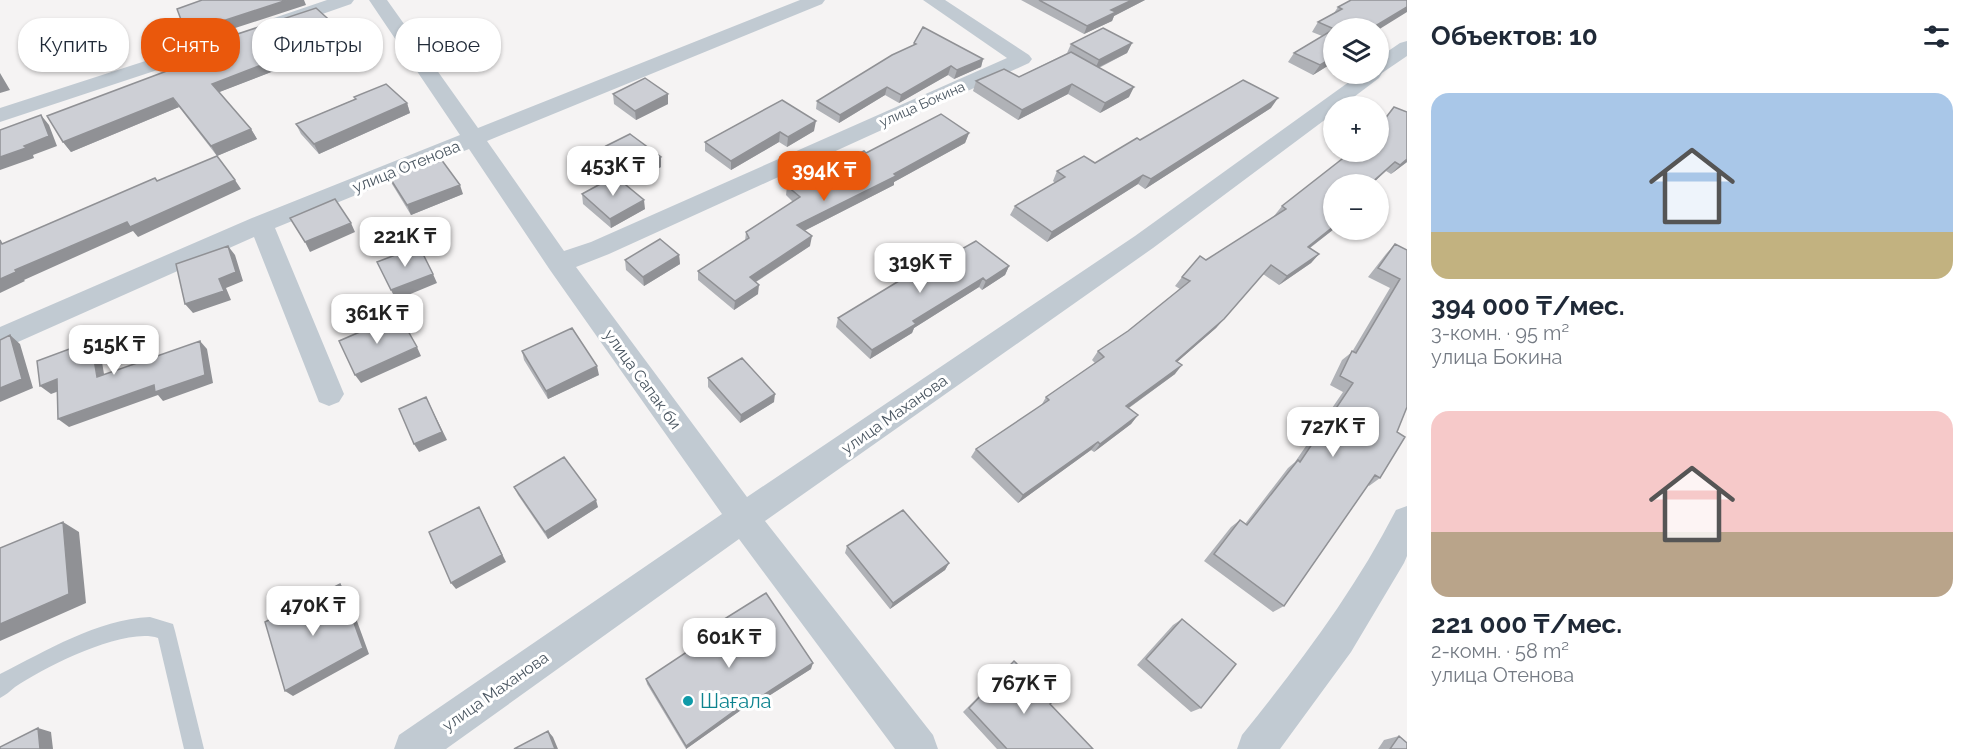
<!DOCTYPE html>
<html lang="ru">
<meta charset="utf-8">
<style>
:root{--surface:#fff;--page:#f6f6f7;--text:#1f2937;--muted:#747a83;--accent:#ea580c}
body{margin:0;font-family:Raleway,sans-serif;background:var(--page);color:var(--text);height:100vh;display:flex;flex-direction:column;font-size:22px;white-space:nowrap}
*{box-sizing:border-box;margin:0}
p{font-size:20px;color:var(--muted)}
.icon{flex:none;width:33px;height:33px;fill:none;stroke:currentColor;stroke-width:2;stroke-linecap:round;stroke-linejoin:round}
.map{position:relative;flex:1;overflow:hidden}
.sheet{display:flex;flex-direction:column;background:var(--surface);width:570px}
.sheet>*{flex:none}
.top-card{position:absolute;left:18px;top:18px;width:570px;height:54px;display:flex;gap:12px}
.fabs{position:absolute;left:1323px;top:18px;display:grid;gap:12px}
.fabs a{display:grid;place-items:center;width:66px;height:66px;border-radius:50%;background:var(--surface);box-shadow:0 2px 4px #0004;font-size:30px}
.price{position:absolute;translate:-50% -51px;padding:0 14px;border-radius:12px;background:#fff;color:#222;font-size:20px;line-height:39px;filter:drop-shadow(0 2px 3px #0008)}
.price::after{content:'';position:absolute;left:50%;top:36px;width:18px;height:14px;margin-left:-9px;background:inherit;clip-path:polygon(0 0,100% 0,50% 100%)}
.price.on{background:var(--accent);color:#fff}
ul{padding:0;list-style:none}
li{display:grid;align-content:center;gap:12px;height:318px;padding:0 24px}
li span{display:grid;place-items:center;height:186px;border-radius:18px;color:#555}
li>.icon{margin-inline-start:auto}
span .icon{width:108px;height:108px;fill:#fffc;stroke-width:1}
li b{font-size:26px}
h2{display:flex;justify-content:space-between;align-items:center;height:72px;padding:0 24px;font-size:26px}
.tag{padding:0 21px;border-radius:24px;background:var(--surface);box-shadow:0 2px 4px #0004;font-size:21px;line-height:54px}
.tag.on{background:var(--accent);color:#fff}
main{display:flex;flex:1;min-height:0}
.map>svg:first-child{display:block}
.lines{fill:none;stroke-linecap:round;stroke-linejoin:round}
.lane{fill:#c1cad2;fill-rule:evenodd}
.street{fill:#c1cad2;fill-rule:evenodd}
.wall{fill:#b0b2b7}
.shaded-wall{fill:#909195}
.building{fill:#cdcfd5;stroke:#909195;stroke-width:1.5}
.culture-dot{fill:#0f9aa8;stroke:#fff;stroke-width:2}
.labels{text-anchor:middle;stroke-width:6;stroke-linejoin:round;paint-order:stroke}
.far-street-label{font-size:14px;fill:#4a5661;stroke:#fff}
.street-label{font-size:16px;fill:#4a5661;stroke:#fff}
.near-culture-label{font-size:20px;fill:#0d838f;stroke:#fff;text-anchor:start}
</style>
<main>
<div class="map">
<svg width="1407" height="749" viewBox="0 0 1407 749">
<rect width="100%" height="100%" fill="#f5f3f3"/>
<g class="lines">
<path class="lane" d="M150,617L173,624L175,631L204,749H184L158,638C124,627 45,667 15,687C10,691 6,695 0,698V674C48,650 96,620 150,617Z"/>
<path class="street" d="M327,0H354L351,4L288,26H274L272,22L274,18Z
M369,0H387L478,128L800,0H825L822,4L487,141L564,251L591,242L1007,58L923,0H945L1029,55L1032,59L1029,63L609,254L576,267L747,497L1135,236L1360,74H1378V58L1400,43L1407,41V56L1382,73L1379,78L1342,106H1334V113L1153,248L765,521L933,735L938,749H895L739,539L446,749H394L399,735L722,514L550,270L469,149L275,228L344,394L339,402L329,406L319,402L254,237L0,350V327L252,218L460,135Z
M229,34L236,36L239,40L236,44L0,122V108Z
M1407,506V556L1404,563L1351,652L1280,749H1237L1242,735C1299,664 1354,592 1396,510Z"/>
</g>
<path class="wall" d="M1021,0H1145L1114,16L1112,21L1084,34Z
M1351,0L1334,28V62L1313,75L1288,62L1294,53L1322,36L1312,32L1318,22L1334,13L1338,7Z
M914,43L983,59L981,67L954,79L948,75L899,103L885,95L839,123L816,109L817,101L913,46Z
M1132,43L1127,53L1099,68L1129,97L1100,113L1068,94L1018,120L973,91L976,81L1019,77L1067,53L1071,44Z
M350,45L313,59L310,57L219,92L251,129L257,139L217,156L179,107L71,152L63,142L196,60L192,49Z
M613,94H668V104L636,120L614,104Z
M354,97L407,103L410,113L319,154L301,134L296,124L355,99Z
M782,100L814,131L787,147L779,142L731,170L705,151V142Z
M1394,107L1407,162L1391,174L1386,171L1372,184H1334V229L1310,248L1319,254L1311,263L1279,285L1263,274L1216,328L1177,362L1175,374L1129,408L1138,415L1131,424L1094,452L1091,450L1018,503L971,457L976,449L1041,406L1046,397L1095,363L1092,360L1098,351L1128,331L1180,289L1175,286L1182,277L1206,260L1275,216H1274L1282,206L1378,152V127Z
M1271,108L1145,189L1138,184L1047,242L1010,215L1015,206L1055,183L1053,181L1057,171L1095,163L1140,140Z
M969,133L965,143L894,182V185L804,231L810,246L756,282L758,294L734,310L698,280V271L745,241L746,232L793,202L786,195L787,186L821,172L866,153Z
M606,146L661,167L637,180L608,156Z
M388,175L463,194L411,215L392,184Z
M582,194L645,209L611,228L583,204Z
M1395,244L1407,250L1397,432L1380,478L1369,486L1368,485L1284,606L1273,612L1204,561L1231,527L1240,520L1245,524L1288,468L1295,462L1343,392L1330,385L1342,360L1352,352L1390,288L1368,277L1386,254Z
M679,255L680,264L644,286L626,270L625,260Z
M944,259L1009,266L1005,275L982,290L979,287L914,328L912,333L870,359L836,327L838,318Z
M522,351L599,375L548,399L524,360Z
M708,378L774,402L740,423L708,387Z
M514,487L598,507L548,539L518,495Z
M847,546L949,563L945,570L890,609L845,553Z
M1182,619L1201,708L1191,712L1137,665L1173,625Z
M710,628L811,669L753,706L751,703L686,749L647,684L646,679L711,636L710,634Z
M1014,661L1050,704L1093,749H997L963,712Z
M1399,736L1407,749H1378L1384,740Z"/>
<path class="shaded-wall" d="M287,0H304L306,5L192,42L186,33Z
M1132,0H1145L1114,16L1112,21L1084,34L1087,26L1111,10Z
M1407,7V12L1378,30V28H1372Z
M346,35L350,45L313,59L308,50Z
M1132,43L1127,53L1095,69L1099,60Z
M306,48L310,57L217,93L212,84Z
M1334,57V62L1313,75L1320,65Z
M983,59L981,67L954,79L957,70Z
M951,66L948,75L899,103L901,95Z
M0,73L10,90L0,93Z
M1072,84L1068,94L1018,120L1022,110Z
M887,87L885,95L839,123L840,115Z
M1134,87L1129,97L1100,113L1105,103Z
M668,94V104L636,120L635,111Z
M173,98L179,107L71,152L63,142Z
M1278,98L1271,108L1145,189L1151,179Z
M407,103L410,113L319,154L314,144Z
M41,115L49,125L57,146L33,155L34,158L0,170V157L24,146Z
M816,121L814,131L787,147L788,137Z
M251,129L257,139L217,156L211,146Z
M780,132L779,142L731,170V161Z
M969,133L965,143L894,182V185L796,235L797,225Z
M661,157V167L637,180V170Z
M1407,159V162L1391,174L1400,165Z
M1395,162L1372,184H1370Z
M1143,175L1138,184L1047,242L1052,232Z
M235,180L241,189L138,237L133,231L24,280L25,281L0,293V279L15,270L127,222Z
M460,185L463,194L411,215L407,205Z
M644,200L645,209L611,228L610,219Z
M351,223L355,232L310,252L305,242Z
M1334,226V229L1299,256L1308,247Z
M812,236L810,246L749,286L750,277Z
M228,246L235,255L243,281L226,288L231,300L193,313L185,304L219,279Z
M1319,254L1311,263L1279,285L1287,276Z
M679,255L680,264L644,286L643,277Z
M1009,266L1005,275L982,290L986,281Z
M433,274L437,283L396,300L391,290Z
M983,278L979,287L914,328L912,333L870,359L872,350L913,321Z
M759,285L758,294L734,310L735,301Z
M1224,319L1216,328L1169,369L1176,361Z
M10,335L20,344L33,388L0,402V388Z
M91,341L100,350L106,386L97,377Z
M200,341L207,349L213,383L163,401L158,395L69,427L58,419L154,385Z
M417,347L421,356L361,383L355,375Z
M1182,365L1175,374L1120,414L1126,406Z
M597,366L599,375L548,399L546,391Z
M57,379L67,388L51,394L40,386Z
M775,394L774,402L740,423L741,415Z
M426,397L447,440L419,452L414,444Z
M1138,415L1131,424L1094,452L1100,444Z
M1098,442L1091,450L1018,503L1023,495Z
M596,500L598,507L548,539L545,532Z
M479,507L506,562L456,589L451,583Z
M63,522L79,532L86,603L0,641V624Z
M949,563L945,570L890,609L893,603Z
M340,584L346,591L369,654L293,696L285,691Z
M813,663L811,669L753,706L754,701Z
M752,698L751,703L686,749V746Z
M38,728L51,732L53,749H40Z
M548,731L553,737L558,749H555Z"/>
<path class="building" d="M202,0H287L186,33L177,9Z
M1039,0H1132L1111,10L1116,12L1087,26Z
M1351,0H1407V7L1372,28L1334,29L1318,22L1342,9L1338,7Z
M316,8L346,35L308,50L306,48L212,84L251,129L211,146L173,98L63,142L47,116L196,60L192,49Z
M923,27L983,59L957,70L951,66L901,95L887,87L840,115L817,101L892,55L916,44L914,43Z
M1103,28L1132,43L1099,60L1071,44Z
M1334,29V57L1320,65L1294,53Z
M1071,52L1134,87L1105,103L1072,84L1022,110L976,81L1004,69L1019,77Z
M645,78L668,94L635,111L613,94Z
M1243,80L1278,98L1151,179L1143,175L1052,232L1015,206L1065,177L1057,171L1084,156L1095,163L1137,138L1140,140Z
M386,84L407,103L314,144L296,124L356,99L354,97Z
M782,100L816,121L788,137L780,132L731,161L705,142Z
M1394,107L1407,112V159L1400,165L1395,162L1370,184H1334V226L1308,247L1319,254L1287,276L1271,265L1224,319L1176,361L1182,365L1126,406L1138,415L1100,444L1098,442L1023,495L976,449L1049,400L1046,397L1104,357L1098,351L1128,331L1190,281L1182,277L1200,256L1206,260L1286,209L1282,206L1351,152H1378V128Z
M941,114L969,133L894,174L896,176L797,225L812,236L750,277L759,285L735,301L698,271L749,238L746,232L800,197L787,186L818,170L821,172L864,151L866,153Z
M41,115L49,136L24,146L26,148L0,157V130Z
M630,134L661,157L637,170L606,146Z
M438,155L460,185L407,205L388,175Z
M217,156L235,180L130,227L127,222L15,270L16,272L0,279V240L2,244L155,178L157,181Z
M615,176L644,200L610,219L582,194Z
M335,199L351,223L305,242L290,218Z
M660,239L679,255L643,277L625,260Z
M976,241L1009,266L986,281L983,278L913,321L916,324L872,350L838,318L940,256L944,259Z
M1395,244L1407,250V407L1397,432L1405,437L1380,478L1375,475L1284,606L1214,554L1240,520L1247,525L1298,460L1300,462L1353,383L1340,376L1352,351L1356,353L1400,279L1378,268Z
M228,246L236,272L219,279L224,291L185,304L176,264Z
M419,246L433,274L391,290L377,262Z
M399,315L417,347L355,375L339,341Z
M572,328L597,366L546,391L522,351Z
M10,335L22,379L0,388V340Z
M91,341L97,377L200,341L205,375L155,392L154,385L58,419L57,379L40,386L37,361Z
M742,358L775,394L741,415L708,378Z
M426,397L442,432L414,444L399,409Z
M564,457L596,500L545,532L514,487Z
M479,507L502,555L451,583L429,532Z
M903,510L949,563L893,603L847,546Z
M63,522L69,594L0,624V548Z
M340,584L363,648L285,691L265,622Z
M766,593L813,663L754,701L752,698L686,746L646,679L714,634L710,628Z
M1182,619L1236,664L1201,708L1146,659Z
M1014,661L1054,700L1050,704L1093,749H1007L969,708Z
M38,728L40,749H0V747Z
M548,731L555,749H514Z
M1399,736L1407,743V749H1390Z"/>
<circle class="culture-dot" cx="688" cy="701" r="6"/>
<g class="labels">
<g class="far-street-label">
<text transform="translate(922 104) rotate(-24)" y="5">улица Бокина</text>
</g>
<g class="street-label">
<text transform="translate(406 166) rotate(-22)" y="6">улица Отенова</text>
<text transform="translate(643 379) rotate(54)" y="6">улица Сапак би</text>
<text transform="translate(894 414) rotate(-35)" y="6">улица Маханова</text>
<text transform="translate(495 691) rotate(-35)" y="6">улица Маханова</text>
</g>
<g class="near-culture-label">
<text x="700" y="708">Шағала</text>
</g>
</g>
</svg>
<div class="fabs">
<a><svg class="icon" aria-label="layers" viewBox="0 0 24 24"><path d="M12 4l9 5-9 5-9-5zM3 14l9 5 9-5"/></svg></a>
<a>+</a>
<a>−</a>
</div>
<b class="price" style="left:613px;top:197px">453K ₸</b>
<b class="price on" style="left:824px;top:202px">394K ₸</b>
<b class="price" style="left:405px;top:268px">221K ₸</b>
<b class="price" style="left:920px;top:294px">319K ₸</b>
<b class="price" style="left:377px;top:345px">361K ₸</b>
<b class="price" style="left:114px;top:376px">515K ₸</b>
<b class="price" style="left:1333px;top:458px">727K ₸</b>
<b class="price" style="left:313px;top:637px">470K ₸</b>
<b class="price" style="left:729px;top:669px">601K ₸</b>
<b class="price" style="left:1024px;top:715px">767K ₸</b>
<div class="top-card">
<a class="tag">Купить</a>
<a class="tag on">Снять</a>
<a class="tag">Фильтры</a>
<a class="tag">Новое</a>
</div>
</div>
<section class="sheet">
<h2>Объектов: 10<svg class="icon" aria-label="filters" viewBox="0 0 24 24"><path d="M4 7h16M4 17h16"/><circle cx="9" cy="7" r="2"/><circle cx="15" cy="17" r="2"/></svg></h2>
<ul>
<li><span style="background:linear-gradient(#a9c7e8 75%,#c2b280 0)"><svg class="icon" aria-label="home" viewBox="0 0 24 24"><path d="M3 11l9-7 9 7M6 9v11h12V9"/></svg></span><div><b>394 000 ₸/мес.</b><p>3-комн. · 95 m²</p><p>улица Бокина</p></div></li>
<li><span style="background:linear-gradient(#f6c9c9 65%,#b9a48a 0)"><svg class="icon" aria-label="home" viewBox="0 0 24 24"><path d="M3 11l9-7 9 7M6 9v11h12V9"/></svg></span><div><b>221 000 ₸/мес.</b><p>2-комн. · 58 m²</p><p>улица Отенова</p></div></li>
</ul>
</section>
</main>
